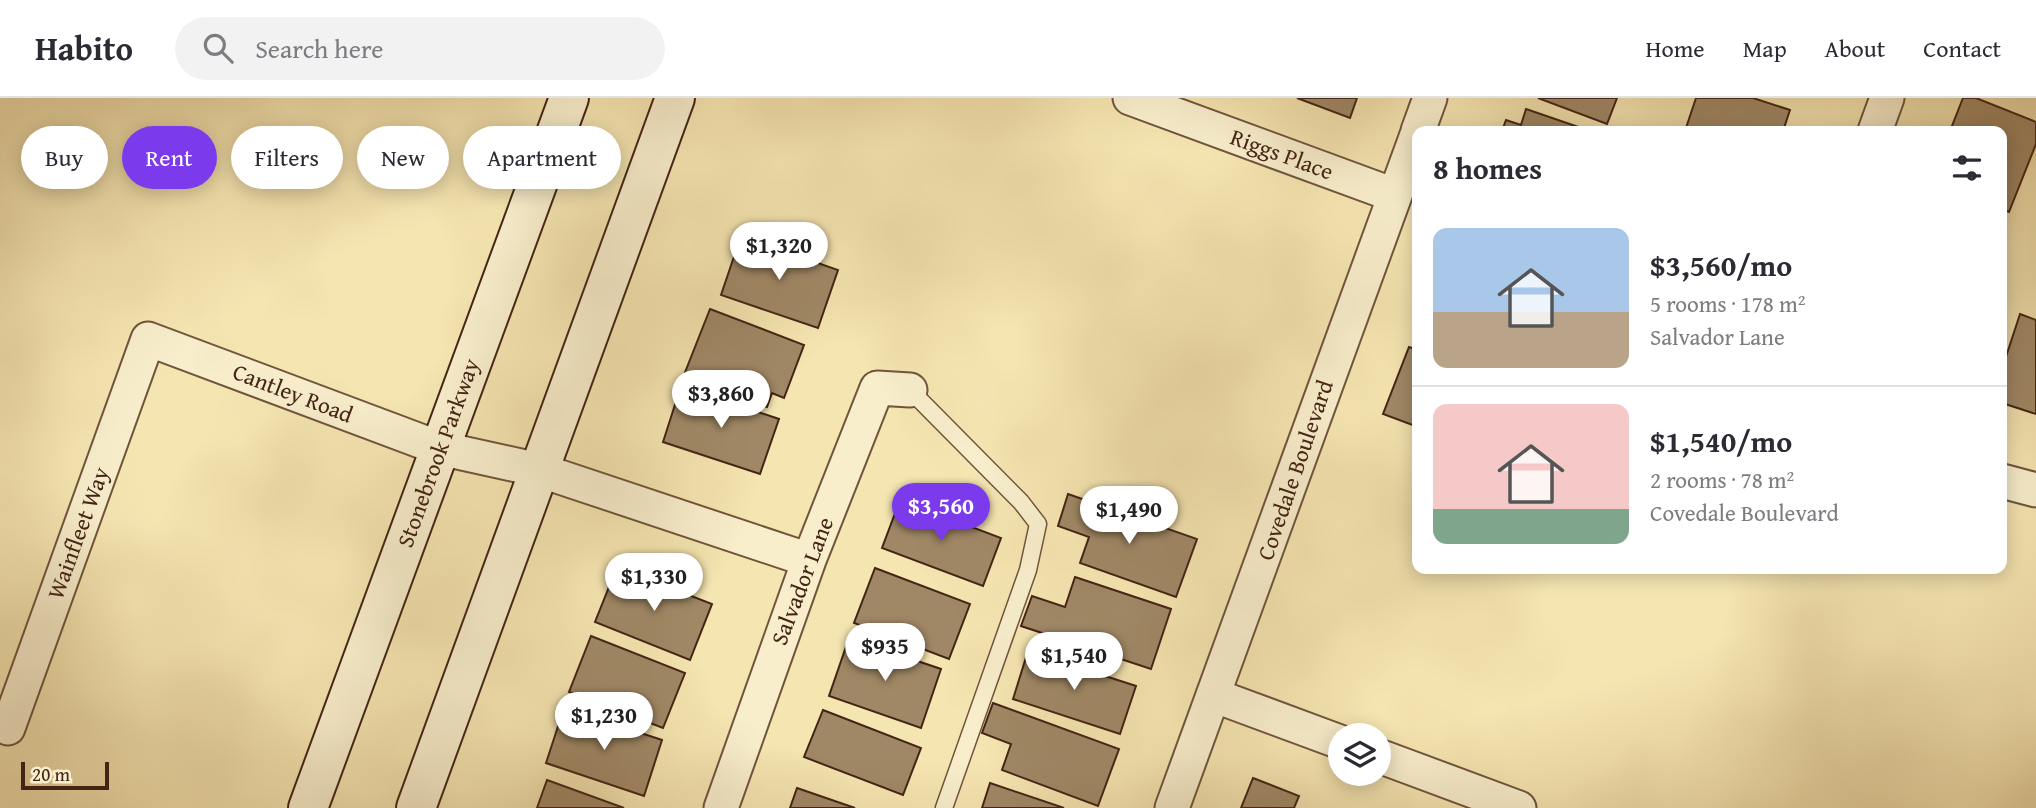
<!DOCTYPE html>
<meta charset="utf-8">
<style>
:root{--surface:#fff;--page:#f2f2f3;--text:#2b2b33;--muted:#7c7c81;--line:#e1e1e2;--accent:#7c3aed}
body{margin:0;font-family:"Gentium Book Plus",serif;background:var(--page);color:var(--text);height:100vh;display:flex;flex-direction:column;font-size:26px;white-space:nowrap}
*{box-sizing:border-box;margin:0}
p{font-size:23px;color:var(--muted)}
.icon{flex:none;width:38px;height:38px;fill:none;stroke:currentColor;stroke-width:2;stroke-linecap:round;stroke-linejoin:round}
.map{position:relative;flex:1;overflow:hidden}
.drawer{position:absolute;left:1412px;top:28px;width:595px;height:448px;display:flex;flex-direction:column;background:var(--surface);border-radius:14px;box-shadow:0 4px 18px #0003}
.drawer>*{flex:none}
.hud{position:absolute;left:21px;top:28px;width:665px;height:63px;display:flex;gap:14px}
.buttons{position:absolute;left:1328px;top:625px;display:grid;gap:14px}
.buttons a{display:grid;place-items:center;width:63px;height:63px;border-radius:50%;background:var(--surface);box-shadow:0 4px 18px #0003;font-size:35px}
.scale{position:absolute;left:21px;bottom:18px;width:88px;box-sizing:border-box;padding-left:7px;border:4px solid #442415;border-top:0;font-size:19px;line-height:24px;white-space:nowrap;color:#442415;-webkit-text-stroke:5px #f8eecc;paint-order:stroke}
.price{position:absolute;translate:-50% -60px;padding:0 16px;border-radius:24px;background:#fff;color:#222;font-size:23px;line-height:46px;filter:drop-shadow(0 2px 4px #0008)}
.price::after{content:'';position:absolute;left:50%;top:42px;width:21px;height:16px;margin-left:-10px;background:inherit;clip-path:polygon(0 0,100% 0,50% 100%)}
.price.on{background:var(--accent);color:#fff}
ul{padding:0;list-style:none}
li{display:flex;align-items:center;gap:21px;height:175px;padding:0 21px}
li+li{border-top:2px solid var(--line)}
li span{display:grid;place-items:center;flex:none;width:196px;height:140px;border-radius:14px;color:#555}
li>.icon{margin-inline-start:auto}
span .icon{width:84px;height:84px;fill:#fffc;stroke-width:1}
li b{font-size:30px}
h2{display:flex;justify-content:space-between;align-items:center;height:84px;padding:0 21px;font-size:30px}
.chip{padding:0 24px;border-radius:32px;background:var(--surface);box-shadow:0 4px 18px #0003;font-size:24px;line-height:63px}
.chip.on{background:var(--accent);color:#fff}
header{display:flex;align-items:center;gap:42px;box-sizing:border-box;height:98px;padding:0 35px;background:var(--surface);border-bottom:2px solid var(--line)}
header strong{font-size:33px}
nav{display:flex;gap:38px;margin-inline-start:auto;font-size:24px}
.search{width:490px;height:63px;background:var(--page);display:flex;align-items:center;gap:18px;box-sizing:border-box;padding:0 24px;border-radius:38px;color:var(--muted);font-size:26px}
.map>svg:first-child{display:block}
.building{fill:#a08866;stroke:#442415;stroke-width:2}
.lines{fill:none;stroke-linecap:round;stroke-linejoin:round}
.service-casing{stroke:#70543c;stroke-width:19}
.minor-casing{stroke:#70543c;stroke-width:37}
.secondary-casing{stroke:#442415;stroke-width:42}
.service{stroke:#f8eecc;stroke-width:16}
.minor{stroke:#f8eecc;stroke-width:33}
.secondary{stroke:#f8eecc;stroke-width:38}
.labels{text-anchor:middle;stroke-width:5;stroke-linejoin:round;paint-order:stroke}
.street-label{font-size:23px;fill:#442415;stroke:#f8eecc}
</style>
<header>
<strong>Habito</strong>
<div class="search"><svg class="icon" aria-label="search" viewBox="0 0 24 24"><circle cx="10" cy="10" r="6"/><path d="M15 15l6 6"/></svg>Search here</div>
<nav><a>Home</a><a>Map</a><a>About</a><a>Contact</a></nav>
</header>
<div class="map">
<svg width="2036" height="710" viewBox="0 0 2036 710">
<rect width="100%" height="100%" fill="#f5e5b1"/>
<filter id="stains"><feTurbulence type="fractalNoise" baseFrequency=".00286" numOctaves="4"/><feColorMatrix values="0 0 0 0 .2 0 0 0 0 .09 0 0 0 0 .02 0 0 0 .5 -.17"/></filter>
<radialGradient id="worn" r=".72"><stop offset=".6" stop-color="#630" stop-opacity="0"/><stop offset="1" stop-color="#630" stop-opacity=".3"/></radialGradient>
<path class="building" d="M1297,0H1357L1350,20Z
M1538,0H1617L1607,26Z
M1696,0H1753L1790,12L1783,33H1685Z
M1963,0H1976L2036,24V46L2009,114L2002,111V33H1950Z
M1526,11L1590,33H1502L1506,22L1521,27Z
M741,138L838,172L818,230L721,197Z
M710,211L804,247L784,300L772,295L767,309L684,277Z
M2020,216L2036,222V316L2002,305V271Z
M1409,249L1418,252V329L1383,316Z
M681,288L779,321L760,376L663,344Z
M1068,396L1197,441L1176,499L1080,465L1089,439L1058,428Z
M900,402L1001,440L983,488L882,450Z
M617,469L712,506L690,562L595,524Z
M875,470L970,506L949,561L854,525Z
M1075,479L1171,511L1151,571L1021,528L1032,498L1065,509Z
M591,538L685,575L663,630L569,594Z
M849,540L941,571L921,630L829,598Z
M1028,553L1136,588L1120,636L1013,601Z
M993,605L1119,651L1098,708L1002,672L1011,646L982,635Z
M564,610L662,642L644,698L546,665Z
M823,612L921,650L903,697L804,659Z
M1253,680L1299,698L1294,710H1241Z
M547,682L624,710H537Z
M990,685L1064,710H982Z
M797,690L855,710H790Z"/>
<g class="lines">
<defs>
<path id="service" d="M910,292L1021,404L1038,426L1028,472L944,710"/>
<path id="minor" d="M1130,0L1394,97
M1418,33L1430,0
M1875,33L1887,0
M2002,383L2036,392
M1213,597L1340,644
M0,627L8,630L148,241L439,350L539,372L809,462
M1379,658L1519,710
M721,710L809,462L877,290L910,292
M1172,710L1418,34"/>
<path id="secondary" d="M308,710L569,0
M416,710L675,0"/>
</defs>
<use href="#service" class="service-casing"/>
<use href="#minor" class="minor-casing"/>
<use href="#secondary" class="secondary-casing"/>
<use href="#service" class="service"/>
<use href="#minor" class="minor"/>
<use href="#secondary" class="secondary"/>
</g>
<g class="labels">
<g class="street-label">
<text transform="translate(1282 56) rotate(20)" y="8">Riggs Place</text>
<text transform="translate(293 295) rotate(21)" y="8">Cantley Road</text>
<text transform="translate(438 355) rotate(-70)" y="8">Stonebrook Parkway</text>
<text transform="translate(1295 372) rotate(-71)" y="8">Covedale Boulevard</text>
<text transform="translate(78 435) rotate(-70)" y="8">Wainfleet Way</text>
<text transform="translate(802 483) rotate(-69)" y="8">Salvador Lane</text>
</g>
</g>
<rect width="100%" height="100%" filter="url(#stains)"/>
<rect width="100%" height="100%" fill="url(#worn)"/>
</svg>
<div class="buttons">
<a><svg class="icon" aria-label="layers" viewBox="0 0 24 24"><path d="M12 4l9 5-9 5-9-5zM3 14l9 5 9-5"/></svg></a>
</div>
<div class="scale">20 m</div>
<b class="price" style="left:779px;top:184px">$1,320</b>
<b class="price" style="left:721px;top:332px">$3,860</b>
<b class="price on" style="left:941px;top:445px">$3,560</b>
<b class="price" style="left:1129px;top:448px">$1,490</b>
<b class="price" style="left:654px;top:515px">$1,330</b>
<b class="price" style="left:885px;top:585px">$935</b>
<b class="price" style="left:1074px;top:594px">$1,540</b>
<b class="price" style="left:604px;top:654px">$1,230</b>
<div class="hud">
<a class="chip">Buy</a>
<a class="chip on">Rent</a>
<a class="chip">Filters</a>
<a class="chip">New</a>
<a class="chip">Apartment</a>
</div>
<section class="drawer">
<h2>8 homes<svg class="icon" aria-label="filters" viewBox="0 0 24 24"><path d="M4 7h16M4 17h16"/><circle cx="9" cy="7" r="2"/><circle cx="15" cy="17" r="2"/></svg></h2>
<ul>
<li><span style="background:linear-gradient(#a9c7e8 60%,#b9a48a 0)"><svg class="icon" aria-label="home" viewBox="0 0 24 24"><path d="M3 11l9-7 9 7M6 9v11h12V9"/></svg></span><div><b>$3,560/mo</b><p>5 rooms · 178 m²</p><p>Salvador Lane</p></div></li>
<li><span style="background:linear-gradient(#f6c9c9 75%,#7fa58c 0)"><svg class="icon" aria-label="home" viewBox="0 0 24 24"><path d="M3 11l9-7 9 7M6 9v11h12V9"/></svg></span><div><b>$1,540/mo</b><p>2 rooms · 78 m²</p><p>Covedale Boulevard</p></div></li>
</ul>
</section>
</div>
